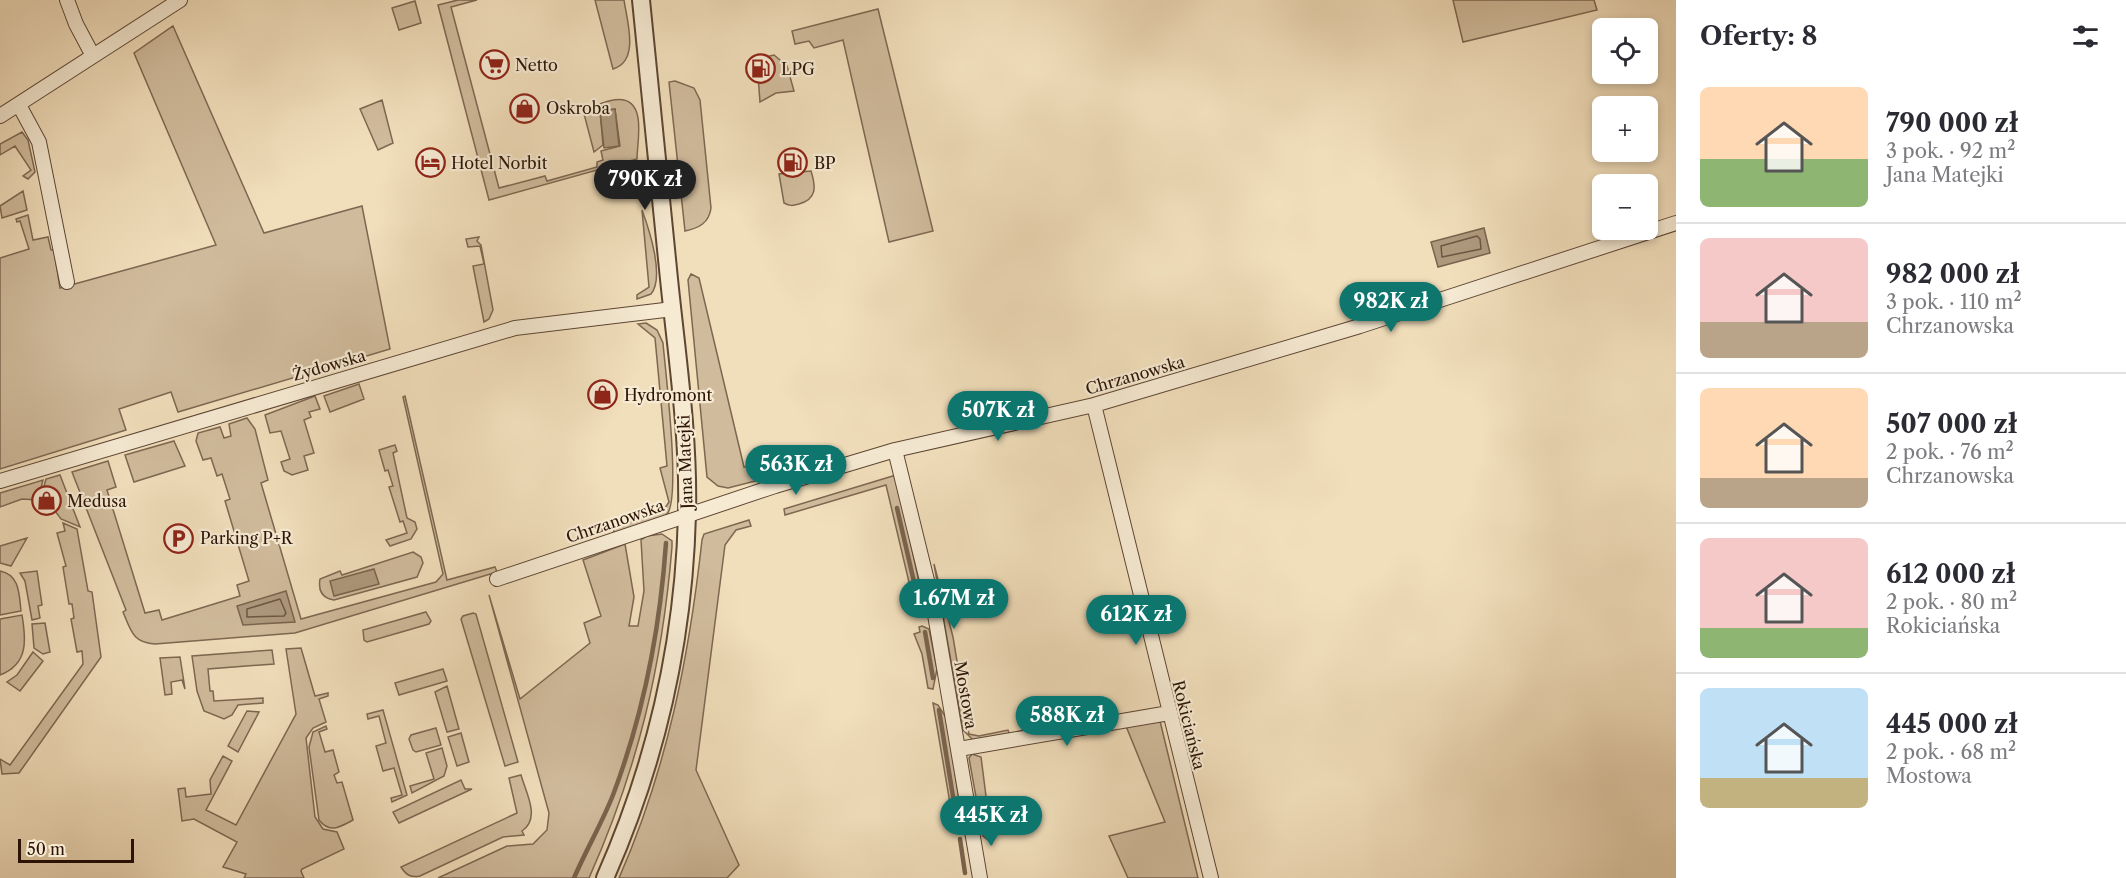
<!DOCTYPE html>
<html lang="pl">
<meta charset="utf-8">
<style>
:root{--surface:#fff;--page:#f7f7f7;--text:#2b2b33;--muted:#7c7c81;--line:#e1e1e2;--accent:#0f766e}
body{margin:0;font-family:"Libre Caslon Text",serif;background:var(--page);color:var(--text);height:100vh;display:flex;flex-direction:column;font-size:22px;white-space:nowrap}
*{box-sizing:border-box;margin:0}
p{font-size:20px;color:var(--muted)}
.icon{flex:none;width:33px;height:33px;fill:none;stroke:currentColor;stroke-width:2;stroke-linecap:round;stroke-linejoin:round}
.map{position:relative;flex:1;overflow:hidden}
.side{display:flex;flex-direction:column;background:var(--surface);width:450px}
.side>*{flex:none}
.tools{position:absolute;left:1592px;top:18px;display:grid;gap:12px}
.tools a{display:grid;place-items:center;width:66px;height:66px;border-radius:9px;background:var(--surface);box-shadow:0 3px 9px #0003;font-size:30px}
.scale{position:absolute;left:18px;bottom:15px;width:116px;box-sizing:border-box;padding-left:6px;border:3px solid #2c1306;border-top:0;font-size:16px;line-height:21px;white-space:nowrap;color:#2c1306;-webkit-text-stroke:4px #f6ead3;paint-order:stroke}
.price{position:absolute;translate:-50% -51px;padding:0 14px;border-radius:21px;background:var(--accent);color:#fff;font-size:20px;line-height:39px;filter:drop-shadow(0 2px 3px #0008)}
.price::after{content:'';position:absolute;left:50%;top:36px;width:18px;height:14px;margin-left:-9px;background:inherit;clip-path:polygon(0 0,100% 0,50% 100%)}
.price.current{background:#222;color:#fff}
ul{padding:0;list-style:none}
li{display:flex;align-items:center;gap:18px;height:150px;padding:0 24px}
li+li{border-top:2px solid var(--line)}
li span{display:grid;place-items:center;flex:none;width:168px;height:120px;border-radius:9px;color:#555}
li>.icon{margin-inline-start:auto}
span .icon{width:72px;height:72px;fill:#fffc;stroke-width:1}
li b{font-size:26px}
h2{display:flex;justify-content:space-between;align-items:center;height:72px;padding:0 24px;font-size:26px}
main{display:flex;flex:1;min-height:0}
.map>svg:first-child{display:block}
.green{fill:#d0bb9c;stroke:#7e6751;stroke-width:1.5}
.water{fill:#ae997d;stroke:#7a634d;stroke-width:1.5}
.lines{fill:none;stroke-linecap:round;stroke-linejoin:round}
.shore{stroke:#6d5642;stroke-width:1.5}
.stream{stroke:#7a634d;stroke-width:4.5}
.minor-casing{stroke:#5d4633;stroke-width:16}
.tertiary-casing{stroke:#5d4633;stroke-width:20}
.minor{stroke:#f6ead3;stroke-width:14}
.tertiary{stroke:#f6ead3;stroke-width:16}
.labels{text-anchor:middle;stroke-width:4.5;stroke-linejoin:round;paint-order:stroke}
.poi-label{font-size:16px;fill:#2c1306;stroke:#f6ead3;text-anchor:start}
.street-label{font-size:16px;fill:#2c1306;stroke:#f6ead3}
</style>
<main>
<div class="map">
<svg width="1676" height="878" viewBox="0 0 1676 878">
<rect width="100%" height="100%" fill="#f1debb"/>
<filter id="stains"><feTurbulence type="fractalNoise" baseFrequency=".00333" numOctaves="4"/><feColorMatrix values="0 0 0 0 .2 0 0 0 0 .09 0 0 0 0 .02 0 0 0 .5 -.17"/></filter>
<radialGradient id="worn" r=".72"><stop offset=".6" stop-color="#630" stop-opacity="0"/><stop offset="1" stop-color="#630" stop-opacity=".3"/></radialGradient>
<path class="green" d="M458,0H477L451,7L499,188L545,176L547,181L597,167V162L603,160L601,151L620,146L615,109L600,111L603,145L594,152L583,110C594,107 613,97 624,100C646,105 637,143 637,159L489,200L438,5Z
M595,0H624C627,21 640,61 613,69Z
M1453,0H1594L1597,10L1463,42Z
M415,1L421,23L399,30L392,8Z
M878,9L933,231L889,242L843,40L814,48L809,41L795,44L792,31Z
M173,26L264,233L362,206L390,349L178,412L171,392L119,409L126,430L0,469V258L29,249L20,221L17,222L16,219L28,215L33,240L48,237L51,250H54L60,288L216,245L134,53Z
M774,55L787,66L794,91L776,93L760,102L757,62L761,58Z
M675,81L694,88L700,100L711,208C709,223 699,228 685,231L669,82Z
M382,100L393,143L378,150L360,109Z
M22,132L28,140L35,172L28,179L23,176L31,170L15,146L0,155V144Z
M811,171C816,187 817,199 799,204C792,206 790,206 784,203L779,174Z
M23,191L27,210L2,218L0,206Z
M642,210C649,229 665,277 651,294L637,299V295L649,287Z
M479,237L477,241L481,245L493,310L489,319L484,322L473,266L484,264L480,246L468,247L466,239Z
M691,274L699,278L744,467L813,450L814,466L728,488L718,486L707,477L688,280Z
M646,323L657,330L663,343C665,368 682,504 666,515C653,525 630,529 614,534L613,527L663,511L669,502L660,468L667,466L655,338L638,324Z
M359,384L364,399L330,412L324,396Z
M315,396L320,409L309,412L311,417L304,420L314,453L304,456L308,470L292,475L284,471L281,462L290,459L281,431L270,433L265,415Z
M405,396L447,580L495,567L497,572L295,633L155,644C133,643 131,631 123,612L126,610L72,472L108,461L116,487L107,490L145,613L159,610L162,620L240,596L237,585L249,581L225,501L230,499L222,474L217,476L211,458L203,460L196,441L198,433L220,427L224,438L231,436L229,424L247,418L255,429L268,480L261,483L301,619L436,582L443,574L403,397Z
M174,441L185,466L134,482L125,455Z
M395,445L397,451L393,453L407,518L415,522L417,529L411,539L390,546L386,540L407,533L403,521L400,522L389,487L393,486L388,470L385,471L379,450Z
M60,475L80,527L61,519L52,507L40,501L46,479Z
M896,475L925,610L917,616L886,485L785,515L784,509Z
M43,480L38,500L22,499L0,507V493Z
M749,520L751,526L736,530L725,545L696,770L739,865L727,878H619C667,769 689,658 702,540L704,534Z
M63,523L77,529L88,591L92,592L101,657L19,773L2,774L0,759L10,765L83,664L82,651L77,652L71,619L74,618L72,604H69L63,567L66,566L57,533L65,531Z
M662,534L672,541V547C662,667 638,768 589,878H438L507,846L533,844L547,830L549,813L489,595L520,699L590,643L584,623L601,616L583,560L625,544L634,597L629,626H638L644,591L641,540L647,536Z
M27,538L11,566L0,563V546Z
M413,552L421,557L423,563L417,577L334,600C322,598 318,591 320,579L340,571L342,575Z
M934,564L953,637L969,734L979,736L1008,730L1010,736L974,741L963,730Z
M0,571C20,575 19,594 21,611L0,615Z
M37,571L42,605L38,606L40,618L32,620L25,581L20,573Z
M426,612L431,621L429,624L367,642L364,640L363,630Z
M473,613L476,614L518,762L505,766L461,619L463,616Z
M22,615C26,639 29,664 0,675V619Z
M45,623L50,652L43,654L34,648L32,624Z
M922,626L929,629L937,669L933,689L928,688L922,654L914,634L920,632L919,627Z
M301,648L315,696L328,693V696L319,699L326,722L313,728L306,738L315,817L323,829L337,832L344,849L302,869L301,871L304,878H244L246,874L223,867L237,842L194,819L182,821L178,789L185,788L186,797L211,794L210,780L223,756L232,761L206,810L236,825L296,714L286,649Z
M272,650L274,664L208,669L210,691H213L214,701L263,698V703L238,705L232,715L224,719L204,711L197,691L192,656Z
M33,652L43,661L20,691L7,682L17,675Z
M180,657L185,689L182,680L171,682L172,694L165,695L160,658Z
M443,669L447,681L399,695L395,683Z
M447,686L459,729L447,732L435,692Z
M933,703L938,705L947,719L960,807L953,821Z
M383,710L407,795L392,802L391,798L402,795L394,768L383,771L376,746L386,743L379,716L368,719L367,714Z
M247,711L259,712L238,752L228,746Z
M1160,721L1198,878H1128L1109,836L1165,822L1126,726Z
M326,726L327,729L319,732L325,752L333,750L339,772L334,775L337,783L342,782L353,820C340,827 330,834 319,820L309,747L313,732Z
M436,728L441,745L416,752L413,750L409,739L411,735Z
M461,733L469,762L457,766L448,737Z
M442,748L447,766L444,776L412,793L410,786L434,779L426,753Z
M972,754L981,757L992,843L983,836L969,758Z
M521,775C526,793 541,818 522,831L524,835L503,837L420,876C411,878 406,875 401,867L517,813L509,778Z
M461,780L465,789H472L399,823L393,812Z"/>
<path class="water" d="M615,109L619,146L604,148L600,111Z
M1484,228L1490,253L1438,267L1431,242Z
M374,569L379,584L334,596L330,581Z
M286,591L295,622L243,625L237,606Z"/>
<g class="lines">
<path class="shore" d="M1477,236L1480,239L1481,249L1442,257L1441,246Z
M280,599L286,613L284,616L247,617V609Z"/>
<path class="stream" d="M897,508L920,608
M925,632L933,678
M939,710L956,815
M960,839L965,873
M574,878C586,850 602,823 613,795C644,713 660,629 666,543"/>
<defs>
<path id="minor" d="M67,0L76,24L93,56
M19,105L39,142L67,282
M0,116L180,0
M1094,405L1211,878
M895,450L934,609L980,878
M0,481L515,328L673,309
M497,579L775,486L895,450L1094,405L1360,326L1676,223
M959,749L1169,713"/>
<path id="tertiary" d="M605,878C656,763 684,640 687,514C689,436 677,357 669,279C659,186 650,93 641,0"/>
</defs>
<use href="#minor" class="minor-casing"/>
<use href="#tertiary" class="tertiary-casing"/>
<use href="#minor" class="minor"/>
<use href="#tertiary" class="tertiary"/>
</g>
<defs>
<symbol id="supermarket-ring" viewBox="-11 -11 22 22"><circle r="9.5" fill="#f6ead3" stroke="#8f2418" stroke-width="1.5"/><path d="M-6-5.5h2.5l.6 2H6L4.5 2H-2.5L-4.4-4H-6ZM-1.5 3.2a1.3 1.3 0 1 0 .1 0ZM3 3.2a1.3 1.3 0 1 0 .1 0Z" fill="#8f2418"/></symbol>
<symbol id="fuel-ring" viewBox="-11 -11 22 22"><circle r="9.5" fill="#f6ead3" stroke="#8f2418" stroke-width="1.5"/><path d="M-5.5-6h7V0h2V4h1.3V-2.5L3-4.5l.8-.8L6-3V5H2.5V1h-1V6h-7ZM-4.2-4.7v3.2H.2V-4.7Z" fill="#8f2418"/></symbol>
<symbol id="shop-ring" viewBox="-11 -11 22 22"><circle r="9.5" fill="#f6ead3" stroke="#8f2418" stroke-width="1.5"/><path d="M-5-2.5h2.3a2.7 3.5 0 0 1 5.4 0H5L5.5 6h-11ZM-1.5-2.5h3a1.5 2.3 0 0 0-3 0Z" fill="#8f2418"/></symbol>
<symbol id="hotel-ring" viewBox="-11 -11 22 22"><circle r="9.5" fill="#f6ead3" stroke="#8f2418" stroke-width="1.5"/><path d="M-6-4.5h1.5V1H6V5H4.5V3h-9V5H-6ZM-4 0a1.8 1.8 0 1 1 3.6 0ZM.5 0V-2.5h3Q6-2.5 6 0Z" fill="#8f2418"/></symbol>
<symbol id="parking-ring" viewBox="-11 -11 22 22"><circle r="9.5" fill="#f6ead3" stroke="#8f2418" stroke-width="1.5"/><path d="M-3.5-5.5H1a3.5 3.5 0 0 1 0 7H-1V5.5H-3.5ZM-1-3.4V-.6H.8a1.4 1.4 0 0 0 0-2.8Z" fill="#8f2418"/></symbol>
</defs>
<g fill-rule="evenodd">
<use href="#supermarket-ring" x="478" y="48" width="33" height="33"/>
<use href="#fuel-ring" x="744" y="52" width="33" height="33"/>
<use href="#shop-ring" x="508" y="92" width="33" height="33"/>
<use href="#hotel-ring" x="414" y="146" width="33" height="33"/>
<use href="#fuel-ring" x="776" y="146" width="33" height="33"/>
<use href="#shop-ring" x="586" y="378" width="33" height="33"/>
<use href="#shop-ring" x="30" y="484" width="33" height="33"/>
<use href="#parking-ring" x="162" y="522" width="33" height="33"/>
</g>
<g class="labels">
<g class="poi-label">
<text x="515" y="71">Netto</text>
<text x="781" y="75">LPG</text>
<text x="546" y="114">Oskroba</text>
<text x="451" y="169">Hotel Norbit</text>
<text x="814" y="169">BP</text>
<text x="624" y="401">Hydromont</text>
<text x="67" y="507">Medusa</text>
<text x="200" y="544">Parking P+R</text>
</g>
<g class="street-label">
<text transform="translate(329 365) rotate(-16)" y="6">Żydowska</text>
<text transform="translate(1135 375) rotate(-16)" y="6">Chrzanowska</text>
<text transform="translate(685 462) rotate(-92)" y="6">Jana Matejki</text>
<text transform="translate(615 521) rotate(-19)" y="6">Chrzanowska</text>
<text transform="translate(966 695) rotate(80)" y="6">Mostowa</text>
<text transform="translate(1189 725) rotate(76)" y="6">Rokiciańska</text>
</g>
</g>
<rect width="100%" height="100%" filter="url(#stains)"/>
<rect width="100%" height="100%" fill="url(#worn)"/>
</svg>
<div class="tools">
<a><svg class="icon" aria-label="locate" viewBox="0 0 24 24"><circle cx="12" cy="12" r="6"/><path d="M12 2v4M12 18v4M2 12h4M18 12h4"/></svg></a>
<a>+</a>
<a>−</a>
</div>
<div class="scale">50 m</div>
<b class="price current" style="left:645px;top:211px">790K zł</b>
<b class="price" style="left:1391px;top:333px">982K zł</b>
<b class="price" style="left:998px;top:442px">507K zł</b>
<b class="price" style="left:796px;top:496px">563K zł</b>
<b class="price" style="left:954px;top:630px">1.67M zł</b>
<b class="price" style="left:1136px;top:646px">612K zł</b>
<b class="price" style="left:1067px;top:747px">588K zł</b>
<b class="price" style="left:991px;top:847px">445K zł</b>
</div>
<section class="side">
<h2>Oferty: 8<svg class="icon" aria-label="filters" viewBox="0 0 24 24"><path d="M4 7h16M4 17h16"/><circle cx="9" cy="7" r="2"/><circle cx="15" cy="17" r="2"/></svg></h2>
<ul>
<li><span style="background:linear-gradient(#ffd9b3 60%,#8fb573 0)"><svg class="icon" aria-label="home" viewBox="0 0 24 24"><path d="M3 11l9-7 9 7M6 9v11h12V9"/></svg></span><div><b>790 000 zł</b><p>3 pok. · 92 m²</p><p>Jana Matejki</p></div></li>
<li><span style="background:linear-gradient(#f6c9c9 70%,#b9a48a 0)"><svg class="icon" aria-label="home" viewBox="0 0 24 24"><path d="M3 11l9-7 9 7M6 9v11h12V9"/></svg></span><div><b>982 000 zł</b><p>3 pok. · 110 m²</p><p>Chrzanowska</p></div></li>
<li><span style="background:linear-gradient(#ffd9b3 75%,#b9a48a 0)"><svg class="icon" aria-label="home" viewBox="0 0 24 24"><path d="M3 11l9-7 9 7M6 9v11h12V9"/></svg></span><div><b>507 000 zł</b><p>2 pok. · 76 m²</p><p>Chrzanowska</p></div></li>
<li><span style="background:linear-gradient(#f6c9c9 75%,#8fb573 0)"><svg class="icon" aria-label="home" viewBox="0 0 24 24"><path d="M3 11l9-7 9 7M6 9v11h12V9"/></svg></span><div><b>612 000 zł</b><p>2 pok. · 80 m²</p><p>Rokiciańska</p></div></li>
<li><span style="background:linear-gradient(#bfe0f5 75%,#c2b280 0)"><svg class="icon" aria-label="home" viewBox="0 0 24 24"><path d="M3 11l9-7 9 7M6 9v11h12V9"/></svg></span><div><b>445 000 zł</b><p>2 pok. · 68 m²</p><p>Mostowa</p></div></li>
</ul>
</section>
</main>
